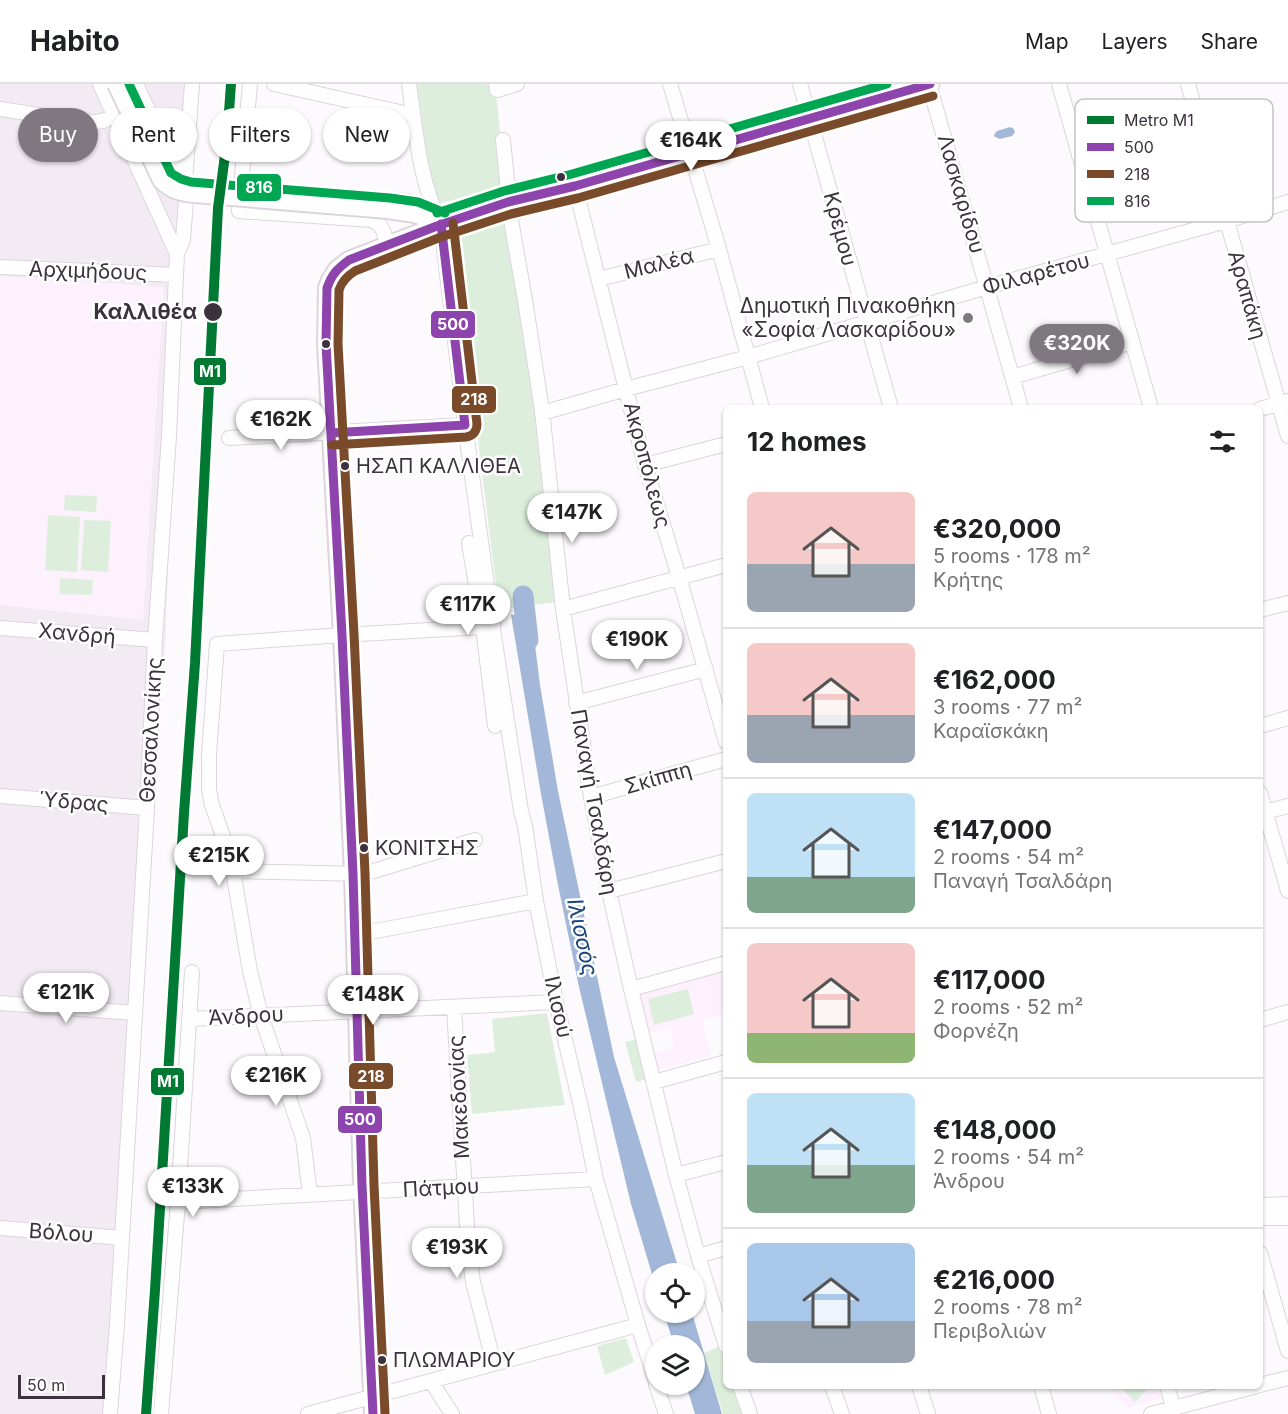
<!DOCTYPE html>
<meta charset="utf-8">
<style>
:root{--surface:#fff;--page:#f2f2f2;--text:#202124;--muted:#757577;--line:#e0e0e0;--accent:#807880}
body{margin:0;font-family:Inter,sans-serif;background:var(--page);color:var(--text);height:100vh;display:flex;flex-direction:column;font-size:22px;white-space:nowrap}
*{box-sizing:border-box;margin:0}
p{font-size:20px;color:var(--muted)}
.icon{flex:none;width:33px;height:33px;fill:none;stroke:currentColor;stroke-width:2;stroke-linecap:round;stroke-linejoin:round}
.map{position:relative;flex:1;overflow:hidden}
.details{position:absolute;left:723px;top:321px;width:540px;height:984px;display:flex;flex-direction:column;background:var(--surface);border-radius:9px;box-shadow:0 2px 4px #0004}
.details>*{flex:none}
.banner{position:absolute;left:18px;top:24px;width:570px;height:54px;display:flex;gap:12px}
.controls{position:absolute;left:645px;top:1179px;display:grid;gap:12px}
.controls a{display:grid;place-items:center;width:60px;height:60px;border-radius:50%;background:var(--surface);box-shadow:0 2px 4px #0004;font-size:30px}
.scale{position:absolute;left:18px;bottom:15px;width:87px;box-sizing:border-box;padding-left:6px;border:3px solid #3c323d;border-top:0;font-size:16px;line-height:21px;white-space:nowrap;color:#3c323d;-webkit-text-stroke:4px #fff;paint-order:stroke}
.price{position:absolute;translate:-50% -51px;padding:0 14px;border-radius:21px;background:#fff;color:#222;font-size:20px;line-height:39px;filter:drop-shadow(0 2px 3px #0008)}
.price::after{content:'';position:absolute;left:50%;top:36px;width:18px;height:14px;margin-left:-9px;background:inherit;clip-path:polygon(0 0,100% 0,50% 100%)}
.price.active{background:var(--accent);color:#fff}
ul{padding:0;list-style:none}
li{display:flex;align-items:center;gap:18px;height:150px;padding:0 24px}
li+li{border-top:2px solid var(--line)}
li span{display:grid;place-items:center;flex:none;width:168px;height:120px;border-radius:9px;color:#555}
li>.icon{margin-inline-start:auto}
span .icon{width:72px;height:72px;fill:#fffc;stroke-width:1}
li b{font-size:26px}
h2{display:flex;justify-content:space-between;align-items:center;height:72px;padding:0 24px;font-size:26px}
.chip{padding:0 21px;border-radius:27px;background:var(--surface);box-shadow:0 2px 4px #0004;font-size:21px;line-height:54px}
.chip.active{background:var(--accent);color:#fff}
header{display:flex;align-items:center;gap:36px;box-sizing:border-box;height:84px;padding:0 30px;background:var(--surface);border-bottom:2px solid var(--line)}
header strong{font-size:28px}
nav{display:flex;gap:33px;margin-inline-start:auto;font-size:21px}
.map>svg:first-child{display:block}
.built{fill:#f3ebf4}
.education{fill:#fcf1fd}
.green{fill:#ddefdc}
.water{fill:#a3b8d9}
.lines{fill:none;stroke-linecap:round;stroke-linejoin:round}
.river{stroke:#a3b8d9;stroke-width:21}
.minor-casing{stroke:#dcd5dc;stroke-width:16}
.tertiary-casing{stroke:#dcd5dc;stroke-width:20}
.secondary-casing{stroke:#dcd5dc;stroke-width:21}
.minor{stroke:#fffeff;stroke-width:14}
.tertiary{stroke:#fffeff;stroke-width:16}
.secondary{stroke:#fffeff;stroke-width:18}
.tertiary-bridge-casing{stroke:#dcd5dc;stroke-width:20;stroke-linecap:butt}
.tertiary-bridge{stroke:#fffeff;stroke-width:16}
.bus-1-casing{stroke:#fff;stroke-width:14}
.bus-2-casing{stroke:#fff;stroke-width:14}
.bus-3-casing{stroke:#fff;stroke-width:14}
.bus-1{stroke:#8e44ad;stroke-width:9}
.bus-2{stroke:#7a4b2a;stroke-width:9}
.bus-3{stroke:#00a651;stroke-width:9}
.metro-1-casing{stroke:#fff;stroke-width:15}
.metro-1{stroke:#007a33;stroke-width:10}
.bus-dot{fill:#3c323d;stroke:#fff;stroke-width:2}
.poi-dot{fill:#807880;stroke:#fff;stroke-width:2}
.labels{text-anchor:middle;stroke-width:5;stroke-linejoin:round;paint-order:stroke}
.bus-label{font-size:20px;fill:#3c323d;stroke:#fff;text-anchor:start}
.street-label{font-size:21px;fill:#3c323d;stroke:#fff}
.poi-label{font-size:21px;fill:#3c323d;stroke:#fff;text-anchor:end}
.stop-label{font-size:21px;font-weight:bold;fill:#3c323d;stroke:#fff;text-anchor:end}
.water-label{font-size:22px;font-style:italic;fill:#19447c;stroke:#fff}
.key{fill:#fff;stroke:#c4c2c5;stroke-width:1.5}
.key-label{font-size:16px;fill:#3c323d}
.line-badge{stroke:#fff;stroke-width:2}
.badge-label{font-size:16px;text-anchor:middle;font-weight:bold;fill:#fff}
</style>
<header>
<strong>Habito</strong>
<nav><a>Map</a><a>Layers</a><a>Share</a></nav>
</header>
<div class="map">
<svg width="1288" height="1330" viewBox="0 0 1288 1330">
<rect width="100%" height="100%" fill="#fdfafd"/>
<path class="built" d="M0,0H187L173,202L171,402L165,568L149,738L111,1330H0Z"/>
<path class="education" d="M0,192L164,203L143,536L0,521Z
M726,885V930L702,936L711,972L658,986L654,969L674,964L670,944L649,949L638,909Z
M1108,1302H1158L1161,1314L1128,1324Z"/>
<path class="green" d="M415,0H495L505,90L502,104L441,119L438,117L428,91Z
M506,134L536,322L558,518L499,525L479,365L472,293L452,155L467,147Z
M65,411L97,412L96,428L64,426Z
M48,431L80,433L77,488L45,486Z
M84,436L111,437L108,488L81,486Z
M60,494L93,496L92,511L59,510Z
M688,905L694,930L654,941L648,915Z
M547,929L565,1021L472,1030L467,971L495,968L492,935Z
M641,954L650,994L636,998L625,958Z
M626,1254L634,1278L605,1291L597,1262Z
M721,1262L726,1276V1302H736L746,1330H723L704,1269Z
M1119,1302H1151L1135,1318Z"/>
<path class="water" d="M1010,43L1014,45L1015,48L1012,52L1000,55L995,53L994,51L997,47Z
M531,529L540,601L558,707L614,973L680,1189L656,1190L655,1200L631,1120L579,903L558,801L541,710L511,531Z
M664,1229H692L722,1330H695L686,1301L694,1300V1262L674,1261Z"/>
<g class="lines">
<path class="river" d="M523,512L528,556"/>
<defs>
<path id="minor" d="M100,0L177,170
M136,0L162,56L185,97
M250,0L239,127L371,136C384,140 384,150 387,161
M274,0L413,31
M409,0C416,48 419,97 441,140L465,341L494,552L521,727L525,742L536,817L556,918L581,1023L596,1095L638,1241L656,1298
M496,0L497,6L517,0
M670,0L719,165L762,324
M800,0L891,324
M929,0L1021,324
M1059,0L1151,324
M1188,0L1288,352
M0,25L77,37L94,38L103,37L115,31
M503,56L511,136L525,216L542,326L563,525L591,713L609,807L631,905L676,1091L698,1172L726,1262
M1079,72L1198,40
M575,102L645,381L679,493L726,658
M241,104L409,117L420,121L435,135
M0,183L176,191
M599,195L719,165
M1012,293L1132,258
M1260,325L1288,317
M542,329L626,305L748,273L987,203L1226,137L1288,118
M229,354L465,341
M645,381L726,360
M469,459L483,543L495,642
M563,525L726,481
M1260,526L1288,519
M0,544L155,556
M576,619L706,585
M1260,642L1288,634
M1260,709L1288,807
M0,712L147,724
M591,713L726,675
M1260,729L1288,722
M233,787L364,790L475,756
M609,807L726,777
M354,851L536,817
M631,905L726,879
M0,919L135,929
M454,924L468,1158L473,1198L494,1280
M189,935L556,918
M1260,936L1288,928
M654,998L726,978
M676,1091L726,1078
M310,1111L303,1054L261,932L250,887L233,787L223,752L212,721L209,706V671L217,560L342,551L483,543L493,541
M178,1118L596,1095
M1260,1122L1262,1121L1288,1120
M1260,1134H1288
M0,1144L122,1154
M1260,1169L1288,1267
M698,1172L726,1164
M431,1297L452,1330
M656,1300L666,1330
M1260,1301L1288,1294
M740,1302L750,1330
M832,1302L842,1330
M919,1302L928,1330
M1041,1302L1049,1330
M1167,1302L1175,1330
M110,1330L117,1240L147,724L155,556L169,352L176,191L177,170L183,156L187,103L185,97L192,0
M161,1330L178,1118L192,888
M308,1330L638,1241
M1151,1330L1257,1302"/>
<path id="tertiary" d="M388,126L415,130L441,140
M373,1330L362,1101L353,790L342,551L326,260L327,204L330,196L337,185L349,176L441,140"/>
<path id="secondary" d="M441,140L508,118L575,102L930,0"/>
</defs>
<use href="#minor" class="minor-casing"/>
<use href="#tertiary" class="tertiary-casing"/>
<use href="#secondary" class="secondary-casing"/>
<use href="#minor" class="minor"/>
<use href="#tertiary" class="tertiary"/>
<use href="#secondary" class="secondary"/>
<defs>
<path id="tertiary-bridge" d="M116,0L161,96C172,107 181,109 195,110L388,126"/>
</defs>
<use href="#tertiary-bridge" class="tertiary-bridge-casing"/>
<use href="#tertiary-bridge" class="tertiary-bridge"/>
<defs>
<path id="bus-1" d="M441,140L465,341
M331,349L465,341
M373,1330L362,1101L353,790L342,551L326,260L327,204C332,190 337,185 349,176L437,142L508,118L575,102L930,0"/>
<path id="bus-2" d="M332,361L466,353C473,352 477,347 477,340L453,139
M385,1329L374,1101L365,789L354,550L338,260L339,206C342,197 347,192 355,187L441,153L511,130L578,114L933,12"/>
<path id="bus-3" d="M129,0L171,89L181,95L191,98L390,114L418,118L445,129
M437,129L504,107L572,90L887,0"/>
</defs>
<use href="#bus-1" class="bus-1-casing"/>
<use href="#bus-2" class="bus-2-casing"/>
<use href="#bus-3" class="bus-3-casing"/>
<use href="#bus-1" class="bus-1"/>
<use href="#bus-2" class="bus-2"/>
<use href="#bus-3" class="bus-3"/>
<defs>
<path id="metro-1" d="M146,1330L155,1206L184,729L195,579L218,124L227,56L231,0"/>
</defs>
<use href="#metro-1" class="metro-1-casing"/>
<use href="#metro-1" class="metro-1"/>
</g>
<g class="bus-dot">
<circle cx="561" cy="93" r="5"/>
<circle cx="213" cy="228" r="10"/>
<circle cx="326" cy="260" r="5"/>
<circle cx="345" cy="382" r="5"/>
<circle cx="364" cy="764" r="5"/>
<circle cx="382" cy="1276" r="5"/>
</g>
<circle class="poi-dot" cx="968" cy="234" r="6"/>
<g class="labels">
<g class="bus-label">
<text x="356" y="389">ΗΣΑΠ ΚΑΛΛΙΘΕΑ</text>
<text x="375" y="771">ΚΟΝΙΤΣΗΣ</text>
<text x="393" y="1283">ΠΛΩΜΑΡΙΟΥ</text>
</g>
<g class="street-label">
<text transform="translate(961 110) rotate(74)" y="7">Λασκαρίδου</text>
<text transform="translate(840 145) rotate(75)" y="7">Κρέμου</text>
<text transform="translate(659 180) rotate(-14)" y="7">Μαλέα</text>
<text transform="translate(88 187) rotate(2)" y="7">Αρχιμήδους</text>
<text transform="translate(1036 190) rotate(-15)" y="7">Φιλαρέτου</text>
<text transform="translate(1247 211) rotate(74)" y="7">Αραπάκη</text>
<text transform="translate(647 381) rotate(75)" y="7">Ακροπόλεως</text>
<text transform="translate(77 550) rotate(5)" y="7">Χανδρή</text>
<text transform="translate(151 646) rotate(-87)" y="7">Θεσσαλονίκης</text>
<text transform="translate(658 694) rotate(-16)" y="7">Σκίππη</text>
<text transform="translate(74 718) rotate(5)" y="7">Ύδρας</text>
<text transform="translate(594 718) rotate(80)" y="7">Παναγή Τσαλδάρη</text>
<text transform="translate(558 923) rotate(77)" y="7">Ιλισού</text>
<text transform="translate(246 932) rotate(-3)" y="7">Άνδρου</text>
<text transform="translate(459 1013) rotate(-93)" y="7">Μακεδονίας</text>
<text transform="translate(441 1104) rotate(-3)" y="7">Πάτμου</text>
<text transform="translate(61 1149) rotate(4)" y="7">Βόλου</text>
</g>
<g class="poi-label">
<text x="956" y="229">Δημοτική Πινακοθήκη<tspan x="956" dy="24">«Σοφία Λασκαρίδου»</tspan></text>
</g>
<g class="stop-label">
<text x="197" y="235">Καλλιθέα</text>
</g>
<g class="water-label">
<text transform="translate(583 853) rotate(78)" y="8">Ιλισσός</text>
</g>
</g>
<rect x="1075" y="15" width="198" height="123" rx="9" class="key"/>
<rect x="1087" y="32" width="27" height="8" fill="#007a33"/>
<rect x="1087" y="59" width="27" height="8" fill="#8e44ad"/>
<rect x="1087" y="86" width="27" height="8" fill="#7a4b2a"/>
<rect x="1087" y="113" width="27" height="8" fill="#00a651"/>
<g class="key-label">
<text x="1124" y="42">Metro Μ1</text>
<text x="1124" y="69">500</text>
<text x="1124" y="96">218</text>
<text x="1124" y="123">816</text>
</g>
<g class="line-badge">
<rect x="236" y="89" width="46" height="29" rx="6" fill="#00a651"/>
<rect x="430" y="226" width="46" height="29" rx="6" fill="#8e44ad"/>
<rect x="193" y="273" width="34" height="29" rx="6" fill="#007a33"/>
<rect x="451" y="301" width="46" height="29" rx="6" fill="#7a4b2a"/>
<rect x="348" y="978" width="46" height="28" rx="6" fill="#7a4b2a"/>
<rect x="150" y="983" width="35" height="29" rx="6" fill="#007a33"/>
<rect x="337" y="1021" width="46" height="29" rx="6" fill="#8e44ad"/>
</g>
<g class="badge-label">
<text x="259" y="109">816</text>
<text x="453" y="246">500</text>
<text x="210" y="293">Μ1</text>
<text x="474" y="321">218</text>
<text x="371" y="998">218</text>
<text x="168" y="1003">Μ1</text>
<text x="360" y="1041">500</text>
</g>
</svg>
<div class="controls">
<a><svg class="icon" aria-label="locate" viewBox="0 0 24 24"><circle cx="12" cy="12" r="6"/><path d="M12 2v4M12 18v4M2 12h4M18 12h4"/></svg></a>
<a><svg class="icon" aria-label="layers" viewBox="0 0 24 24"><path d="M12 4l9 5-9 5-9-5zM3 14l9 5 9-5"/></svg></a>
</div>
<div class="scale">50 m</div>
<b class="price" style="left:691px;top:88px">€164K</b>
<b class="price active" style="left:1077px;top:291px">€320K</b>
<b class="price" style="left:281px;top:367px">€162K</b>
<b class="price" style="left:572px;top:460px">€147K</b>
<b class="price" style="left:468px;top:552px">€117K</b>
<b class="price" style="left:637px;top:587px">€190K</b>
<b class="price" style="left:219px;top:803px">€215K</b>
<b class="price" style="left:66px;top:940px">€121K</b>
<b class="price" style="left:373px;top:942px">€148K</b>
<b class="price" style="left:276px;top:1023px">€216K</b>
<b class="price" style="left:193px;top:1134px">€133K</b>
<b class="price" style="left:457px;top:1195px">€193K</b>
<div class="banner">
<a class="chip active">Buy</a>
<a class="chip">Rent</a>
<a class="chip">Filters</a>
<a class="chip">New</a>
</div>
<section class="details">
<h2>12 homes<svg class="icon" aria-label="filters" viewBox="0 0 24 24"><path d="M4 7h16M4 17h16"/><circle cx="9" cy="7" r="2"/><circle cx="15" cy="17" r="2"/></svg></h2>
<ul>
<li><span style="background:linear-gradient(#f6c9c9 60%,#9aa5b1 0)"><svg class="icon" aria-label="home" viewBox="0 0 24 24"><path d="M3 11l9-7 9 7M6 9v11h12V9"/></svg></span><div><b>€320,000</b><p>5 rooms · 178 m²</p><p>Κρήτης</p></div></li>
<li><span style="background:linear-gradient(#f6c9c9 60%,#9aa5b1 0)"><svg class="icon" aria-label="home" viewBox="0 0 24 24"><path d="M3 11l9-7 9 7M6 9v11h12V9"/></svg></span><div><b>€162,000</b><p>3 rooms · 77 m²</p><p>Καραϊσκάκη</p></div></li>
<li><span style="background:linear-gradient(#bfe0f5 70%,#7fa58c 0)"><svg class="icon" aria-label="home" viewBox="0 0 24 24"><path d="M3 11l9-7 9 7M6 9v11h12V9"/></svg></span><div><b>€147,000</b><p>2 rooms · 54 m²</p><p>Παναγή Τσαλδάρη</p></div></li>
<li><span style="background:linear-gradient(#f6c9c9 75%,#8fb573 0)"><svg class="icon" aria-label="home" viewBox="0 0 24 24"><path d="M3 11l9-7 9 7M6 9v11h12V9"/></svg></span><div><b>€117,000</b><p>2 rooms · 52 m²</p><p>Φορνέζη</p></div></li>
<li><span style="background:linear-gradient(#bfe0f5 60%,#7fa58c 0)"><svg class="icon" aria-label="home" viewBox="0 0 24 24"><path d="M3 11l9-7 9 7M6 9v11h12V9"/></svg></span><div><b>€148,000</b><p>2 rooms · 54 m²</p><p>Άνδρου</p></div></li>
<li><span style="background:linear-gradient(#a9c7e8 65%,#9aa5b1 0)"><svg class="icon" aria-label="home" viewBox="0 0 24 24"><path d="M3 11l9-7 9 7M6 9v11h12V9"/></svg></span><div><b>€216,000</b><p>2 rooms · 78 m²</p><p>Περιβολιών</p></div></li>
</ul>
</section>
</div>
